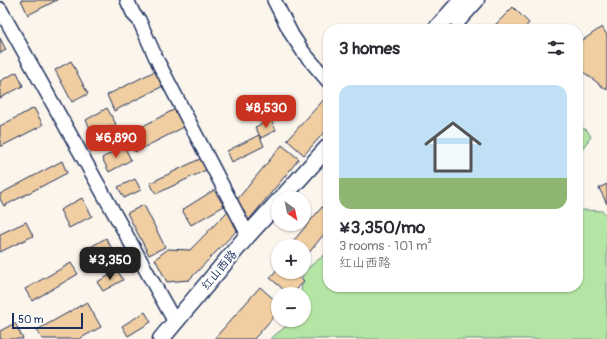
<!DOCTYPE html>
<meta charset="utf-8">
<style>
:root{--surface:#fff;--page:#f2f2f3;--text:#2b2b33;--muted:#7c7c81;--accent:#c8321e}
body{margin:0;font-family:Pangolin,"LXGW WenKai TC",sans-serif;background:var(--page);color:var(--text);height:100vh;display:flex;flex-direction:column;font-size:15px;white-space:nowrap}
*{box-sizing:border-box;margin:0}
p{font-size:13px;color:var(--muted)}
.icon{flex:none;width:22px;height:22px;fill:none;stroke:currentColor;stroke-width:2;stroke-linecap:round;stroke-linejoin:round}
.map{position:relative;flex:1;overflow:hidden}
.drawer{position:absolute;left:323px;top:24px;width:260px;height:268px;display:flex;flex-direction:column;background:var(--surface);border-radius:16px;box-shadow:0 1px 3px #0004}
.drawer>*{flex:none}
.needle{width:26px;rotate:147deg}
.tools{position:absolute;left:271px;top:191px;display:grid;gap:8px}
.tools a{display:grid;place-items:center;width:40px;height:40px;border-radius:50%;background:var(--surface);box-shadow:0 1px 3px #0004;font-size:20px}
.scale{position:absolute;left:12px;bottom:10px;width:71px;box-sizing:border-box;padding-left:4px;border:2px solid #1b2f5e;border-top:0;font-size:11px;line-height:14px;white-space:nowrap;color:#1b2f5e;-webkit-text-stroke:3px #fff;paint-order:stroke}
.price{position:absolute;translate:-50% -34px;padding:0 9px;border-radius:8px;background:var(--accent);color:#fff;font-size:13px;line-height:26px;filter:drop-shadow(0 1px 2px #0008)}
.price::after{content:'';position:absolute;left:50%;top:24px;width:12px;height:9px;margin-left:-6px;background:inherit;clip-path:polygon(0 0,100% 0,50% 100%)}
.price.current{background:#222;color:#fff}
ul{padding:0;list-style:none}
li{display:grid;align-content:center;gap:8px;height:212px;padding:0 16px}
li span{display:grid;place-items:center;height:124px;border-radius:12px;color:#555}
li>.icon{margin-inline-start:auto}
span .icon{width:72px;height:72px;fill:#fffc;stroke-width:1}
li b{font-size:17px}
h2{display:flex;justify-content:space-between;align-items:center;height:48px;padding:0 16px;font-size:17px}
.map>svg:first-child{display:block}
.green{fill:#b5e5a4;stroke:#688a81}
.building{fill:#f0cea1;stroke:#1b2f5e}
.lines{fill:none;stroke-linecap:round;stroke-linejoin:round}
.minor-casing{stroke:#1b2f5e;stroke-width:16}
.major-casing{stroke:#1b2f5e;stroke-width:19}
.minor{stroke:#fff;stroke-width:13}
.major{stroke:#fff;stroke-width:16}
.labels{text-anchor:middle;stroke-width:4;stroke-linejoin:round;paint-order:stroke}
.street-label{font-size:12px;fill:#1b2f5e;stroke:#fff}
</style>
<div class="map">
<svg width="607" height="339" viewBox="0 0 607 339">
<rect width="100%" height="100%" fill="#fcf5ec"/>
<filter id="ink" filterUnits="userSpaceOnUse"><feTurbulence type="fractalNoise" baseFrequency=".025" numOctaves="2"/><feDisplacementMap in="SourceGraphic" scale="8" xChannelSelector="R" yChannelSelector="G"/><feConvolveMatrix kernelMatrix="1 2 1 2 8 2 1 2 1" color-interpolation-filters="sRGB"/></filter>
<g filter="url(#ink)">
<path class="green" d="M578,126L587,130L591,137L578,154Z
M583,210L603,211L607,217V339H270L294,320H304V294H301L303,272L328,252V287H578V213Z"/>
<path class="building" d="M21,0H57L28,15Z
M513,7L529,23L524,29H491Z
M602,27L607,35V90L578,68V41L580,42Z
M0,38L6,50L0,53Z
M71,61L88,94L72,102L55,70Z
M163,67L171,82L114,111L107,95Z
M17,72L23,86L0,98V81Z
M328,95V128L304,155L287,140Z
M181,106L190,124L135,152L126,135Z
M34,108L43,125L0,147V126Z
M107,108L116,124L94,136L86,120Z
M271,120L276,130L261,138L255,127Z
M259,135L264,146L232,162L227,151Z
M282,145L299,159L248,221L231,207Z
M124,146L131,160L109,172L102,158Z
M204,157L210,168L156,194L150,183Z
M62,161L67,173L4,206L0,199V194Z
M135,179L141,190L124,198L118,187Z
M607,184V204L599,188Z
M214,190L224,206L191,225L182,210Z
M82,198L92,216L69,228L60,210Z
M144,205L165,247L149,255L127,213Z
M322,207L328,212V229L304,259V246H289Z
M228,211L243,224L189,280L167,282L155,259L168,249L190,250Z
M26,222L33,236L0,252V234Z
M106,238L115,254L91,268L82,252Z
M71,263L78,274L32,301L25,289Z
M278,268V272H293L304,281L293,294H289L270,278Z
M118,271L123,280L103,291L97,282Z
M260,287L278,303V312L254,339H214Z
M87,302L101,327L79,339H42L37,330Z
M145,312L151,322L128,336L122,326Z
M15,323L23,339H0V331Z"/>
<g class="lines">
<defs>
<path id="minor" d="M127,0L134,15L139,20L156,58
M274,0L292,35L304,53L328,81
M0,9L175,322
M158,62L248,235"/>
<path id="major" d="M458,20L476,0
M436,29L462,0
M282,198L328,147
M161,339L248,235L278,202"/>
</defs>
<use href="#minor" class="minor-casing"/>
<use href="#major" class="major-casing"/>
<use href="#minor" class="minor"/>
<use href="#major" class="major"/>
</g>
</g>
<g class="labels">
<g class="street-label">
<text transform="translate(219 270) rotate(-50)" y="4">红山西路</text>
</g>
</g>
</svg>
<div class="tools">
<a><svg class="needle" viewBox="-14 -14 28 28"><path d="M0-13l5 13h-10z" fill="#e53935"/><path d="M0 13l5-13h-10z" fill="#7c7c81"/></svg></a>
<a>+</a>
<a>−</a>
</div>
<div class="scale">50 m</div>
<b class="price" style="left:266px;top:129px">¥8,530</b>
<b class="price" style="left:116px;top:159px">¥6,890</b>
<b class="price current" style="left:110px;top:281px">¥3,350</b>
<section class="drawer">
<h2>3 homes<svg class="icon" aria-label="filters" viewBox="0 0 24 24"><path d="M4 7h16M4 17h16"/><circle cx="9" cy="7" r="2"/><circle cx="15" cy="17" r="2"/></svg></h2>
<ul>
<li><span style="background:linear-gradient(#bfe0f5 75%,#8fb573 0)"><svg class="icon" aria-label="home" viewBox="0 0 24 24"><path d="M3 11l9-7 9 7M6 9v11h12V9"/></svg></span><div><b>¥3,350/mo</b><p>3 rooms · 101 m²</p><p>红山西路</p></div></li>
</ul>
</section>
</div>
